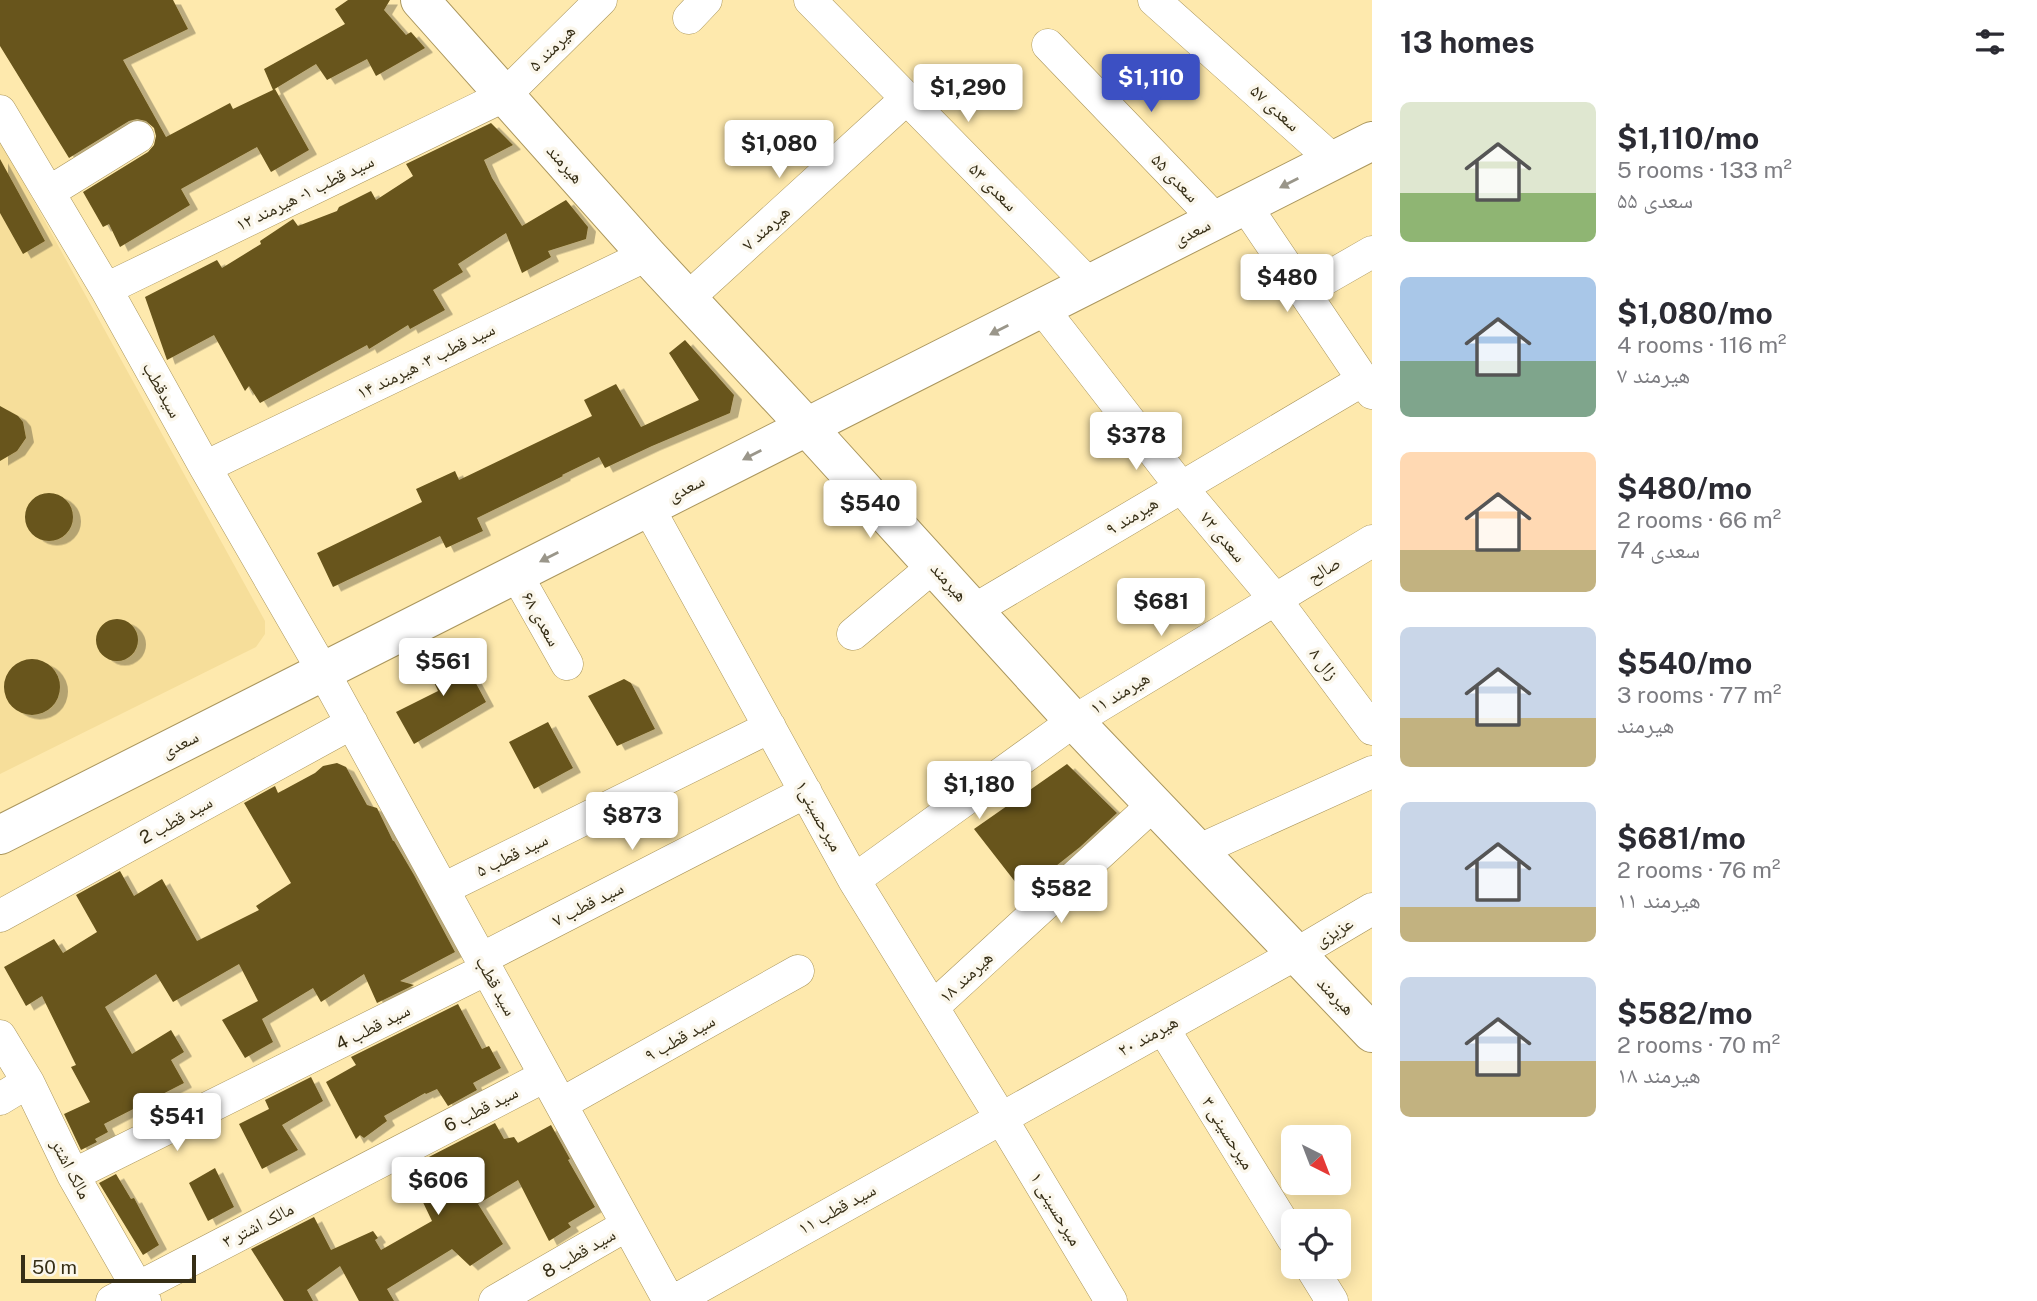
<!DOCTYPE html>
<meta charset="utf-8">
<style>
:root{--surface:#fff;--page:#f7f7f7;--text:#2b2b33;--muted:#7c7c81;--accent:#3c50c3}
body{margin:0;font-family:"Public Sans","Noto Naskh Arabic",sans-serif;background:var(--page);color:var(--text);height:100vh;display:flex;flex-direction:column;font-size:26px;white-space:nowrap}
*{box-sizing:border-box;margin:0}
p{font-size:23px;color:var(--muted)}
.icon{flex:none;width:38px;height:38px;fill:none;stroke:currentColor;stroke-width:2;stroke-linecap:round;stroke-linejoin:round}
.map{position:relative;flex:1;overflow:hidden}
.sheet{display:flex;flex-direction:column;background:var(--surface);width:665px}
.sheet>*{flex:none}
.needle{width:46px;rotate:138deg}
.fabs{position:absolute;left:1281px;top:1125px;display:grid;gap:14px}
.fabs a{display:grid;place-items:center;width:70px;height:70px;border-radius:10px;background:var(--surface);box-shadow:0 4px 18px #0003;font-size:35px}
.scale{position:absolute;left:21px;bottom:18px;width:175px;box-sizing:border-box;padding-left:7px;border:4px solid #362e16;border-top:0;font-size:19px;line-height:24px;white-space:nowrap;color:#362e16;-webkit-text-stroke:5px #fbf7ec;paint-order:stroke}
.price{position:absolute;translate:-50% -60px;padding:0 16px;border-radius:7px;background:#fff;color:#222;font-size:23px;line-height:46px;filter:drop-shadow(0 2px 4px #0008)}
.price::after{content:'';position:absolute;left:50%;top:42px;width:21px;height:16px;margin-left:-10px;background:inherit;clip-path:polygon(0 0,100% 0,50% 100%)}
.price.active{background:var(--accent);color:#fff}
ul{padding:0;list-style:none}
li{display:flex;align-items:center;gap:21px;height:175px;padding:0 28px}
li span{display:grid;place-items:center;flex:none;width:196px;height:140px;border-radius:10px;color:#555}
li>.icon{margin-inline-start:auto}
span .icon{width:84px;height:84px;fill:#fffc;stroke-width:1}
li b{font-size:30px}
h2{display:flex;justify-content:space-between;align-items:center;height:84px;padding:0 28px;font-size:30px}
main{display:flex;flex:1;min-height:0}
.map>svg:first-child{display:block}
.built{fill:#f6de9a}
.building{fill:#67541b;filter:url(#shadow)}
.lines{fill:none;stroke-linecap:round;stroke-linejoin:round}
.minor-casing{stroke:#aa965d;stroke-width:33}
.major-casing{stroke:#aa965d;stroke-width:40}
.minor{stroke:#fff;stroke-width:32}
.major{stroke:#fff;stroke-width:38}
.oneway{fill:#9a968a}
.labels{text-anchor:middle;stroke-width:7;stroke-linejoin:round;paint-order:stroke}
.street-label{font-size:18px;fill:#362e16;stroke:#fbf7ec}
</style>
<main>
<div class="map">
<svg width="1372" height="1301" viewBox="0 0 1372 1301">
<defs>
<filter id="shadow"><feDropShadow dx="8" dy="4.5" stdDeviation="0" flood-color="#0004"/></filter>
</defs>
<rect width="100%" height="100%" fill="#fee9ad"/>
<path class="built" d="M0,140L265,621V634L256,647L0,774Z"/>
<path class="building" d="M0,0H173L188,29L123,60L166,137L230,103L233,109L275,89L309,150L271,172L257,147L181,189L190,205L120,247L109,224L103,227L83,192L148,152L154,145L156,136L154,128L146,121L137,119L129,121L69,158L0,46Z
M348,0H390L384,10L406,35L411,32L425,48L376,76L367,59L327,80L316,64L273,90L264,69L345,24L335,9Z
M491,123L513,145L484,160L492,178L522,226L566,200L588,227L586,239L548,251L551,257L522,273L506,233L458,264L463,272L433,290L445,310L410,329L408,325L369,349L367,345L260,403L249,386L245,391L214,335L167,360L145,297L217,260L222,268L261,244L260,241L293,219L298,226L337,211L339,207L371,191L376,200L413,176L406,164Z
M0,159L45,241L23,254L0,213Z
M685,340L734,395L730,413L652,446L605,468L599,457L562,475L563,476L477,518L483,531L446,548L440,536L333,587L317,553L422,502L416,489L455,471L459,480L592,416L584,400L616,384L641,427L699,400L669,353Z
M0,406L18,416L23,422L26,438L17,451L0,461Z
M25 517a24 24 0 1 1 48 0a24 24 0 1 1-48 0Z
M96 640a21 21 0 1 1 42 0a21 21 0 1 1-42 0Z
M457,648L486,702L414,744L396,712L438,691L426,665Z
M4 687a28 28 0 1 1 56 0a28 28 0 1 1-56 0Z
M624,679L631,683L655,729L617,746L588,696Z
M548,722L573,768L534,789L509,742Z
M337,763L346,767L367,805L377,808L393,841H394L414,875L455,952L400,981L414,985L377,1003L364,974L321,1002L313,988L262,1019L273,1042L245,1058L222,1020L258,1001L239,964L173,1002L156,974L105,1007L132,1054L171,1030L184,1052L171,1060L184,1083L104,1124L108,1132L95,1139L97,1142L81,1150L64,1114L90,1102L71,1067L76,1065L42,996L26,1006L4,967L54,939L63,953L97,932L76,895L120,871L134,896L162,879L197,941L259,910L256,906L291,883L244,803L275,786L278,793L315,773L323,766Z
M1067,764L1117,813L1080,847L1023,892L974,829Z
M458,1004L482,1049L489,1046L501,1068L473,1083L477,1090L448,1106L437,1089L426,1094L425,1093L384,1116L387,1121L364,1138L360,1135L356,1139L326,1082L356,1065L351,1057Z
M311,1077L323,1101L282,1125L298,1150L262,1169L239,1124L269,1109L265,1100Z
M495,1123L504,1139L514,1137L518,1143L551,1125L570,1159L568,1160L595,1207L568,1223L571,1227L549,1241L518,1180L478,1204L503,1244L470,1266L452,1249L387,1289L394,1301H359L340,1266L307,1290L313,1301H284L251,1249L314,1217L331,1250L373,1231L378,1238L375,1240L381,1250L432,1221L419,1194L435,1183L423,1160Z
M215,1168L234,1207L208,1221L189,1183Z
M116,1174L131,1199L134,1198L159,1245L143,1255L99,1183Z"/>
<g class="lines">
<defs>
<path id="minor" d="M810,0L1089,284
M1154,0L1333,160
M689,18L706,0
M1048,45L1216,220
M0,111L106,289L205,467L323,671L669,1301
M49,192L138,137
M1245,205L1372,393
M106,289L504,96L601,0
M1304,291L1372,252
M687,299L906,99
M1042,308L1181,487L1275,599L1372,729
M205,467L647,255
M648,507L854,880L1001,1118L1111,1301
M516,574L567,664
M974,610L1363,380
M853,634L934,566
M1197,851L1372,772
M854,880L1074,721L1372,541
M443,889L770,727
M0,916L352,723
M481,959L806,792
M933,1007L1154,804
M1163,1028L1293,1239
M0,1036L28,1082L73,1175L145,1301
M0,1099L28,1082
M561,1104L798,971
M73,1175L487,969
M1311,1267L1332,1301
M112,1301L545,1076
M495,1301L627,1225
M674,1301L1296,954L1372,909"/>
<path id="major" d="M420,0L647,255L807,427L1074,721L1372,1033
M0,835L1372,141"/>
</defs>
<use href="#minor" class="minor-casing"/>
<use href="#major" class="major-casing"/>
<use href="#minor" class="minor"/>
<use href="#major" class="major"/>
</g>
<defs><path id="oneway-solid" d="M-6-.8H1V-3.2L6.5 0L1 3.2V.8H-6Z" transform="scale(1.75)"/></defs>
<g class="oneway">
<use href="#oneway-solid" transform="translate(1289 183) rotate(153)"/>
<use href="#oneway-solid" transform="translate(999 330) rotate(153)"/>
<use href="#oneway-solid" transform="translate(752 455) rotate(153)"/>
<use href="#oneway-solid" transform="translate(549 557) rotate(153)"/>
</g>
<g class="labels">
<g class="street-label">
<text transform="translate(552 48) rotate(-45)" y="6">هیرمند ۵</text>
<text transform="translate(1275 108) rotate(42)" y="6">سعدی ۵۷</text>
<text transform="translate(565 164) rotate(48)" y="6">هیرمند</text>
<text transform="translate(1175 178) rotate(46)" y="6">سعدی ۵۵</text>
<text transform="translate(993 187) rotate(45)" y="6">سعدی ۵۳</text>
<text transform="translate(305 193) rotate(-26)" y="6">سید قطب ۱- هیرمند ۱۲</text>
<text transform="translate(766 228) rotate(-42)" y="6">هیرمند ۷</text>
<text transform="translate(1192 232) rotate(-27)" y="6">سعدی</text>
<text transform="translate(426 361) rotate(-26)" y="6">سید قطب ۳- هیرمند ۱۴</text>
<text transform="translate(162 390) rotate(61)" y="6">سیدقطب</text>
<text transform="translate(686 488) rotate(-27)" y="6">سعدی</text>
<text transform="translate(1132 516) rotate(-31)" y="6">هیرمند ۹</text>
<text transform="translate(1223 537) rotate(50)" y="6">سعدی ۷۲</text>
<text transform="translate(1324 570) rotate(-31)" y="6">صالح</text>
<text transform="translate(949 582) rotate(48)" y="6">هیرمند</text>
<text transform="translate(541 619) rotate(61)" y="6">سعدی ۶۸</text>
<text transform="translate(1324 664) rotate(53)" y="6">زال ۸</text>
<text transform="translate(1120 693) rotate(-31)" y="6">هیرمند ۱۱</text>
<text transform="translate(180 744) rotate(-27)" y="6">سعدی</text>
<text transform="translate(819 816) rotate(61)" y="6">میرحسینی۱</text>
<text transform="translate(176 820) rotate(-29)" y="6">سید قطب 2</text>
<text transform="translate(512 855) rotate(-26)" y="6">سید قطب ۵</text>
<text transform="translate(588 904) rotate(-27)" y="6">سید قطب ۷</text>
<text transform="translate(1334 932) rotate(-31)" y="6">عزیزی</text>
<text transform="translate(966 977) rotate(-43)" y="6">هیرمند ۱۸</text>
<text transform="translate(496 986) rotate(61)" y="6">سید قطب</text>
<text transform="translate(1336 996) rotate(46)" y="6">هیرمند</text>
<text transform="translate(373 1027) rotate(-27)" y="6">سید قطب 4</text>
<text transform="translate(1148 1036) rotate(-29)" y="6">هیرمند ۲۰</text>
<text transform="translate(680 1038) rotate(-29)" y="6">سید قطب ۹</text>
<text transform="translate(481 1109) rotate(-27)" y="6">سید قطب 6</text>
<text transform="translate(1228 1133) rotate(58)" y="6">میرحسینی ۳</text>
<text transform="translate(71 1169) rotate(62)" y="6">مالک اشتر</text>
<text transform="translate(837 1209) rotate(-29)" y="6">سید قطب ۱۱</text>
<text transform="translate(1056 1209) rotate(59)" y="6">میرحسینی ۱</text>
<text transform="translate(258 1225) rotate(-27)" y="6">مالک اشتر ۳</text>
<text transform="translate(579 1253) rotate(-30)" y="6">سید قطب 8</text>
</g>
</g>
</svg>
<div class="fabs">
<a><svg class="needle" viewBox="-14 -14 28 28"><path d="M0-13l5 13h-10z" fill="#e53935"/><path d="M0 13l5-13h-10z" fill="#7c7c81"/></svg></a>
<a><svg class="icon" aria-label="locate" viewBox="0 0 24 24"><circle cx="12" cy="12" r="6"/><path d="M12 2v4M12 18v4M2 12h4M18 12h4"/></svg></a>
</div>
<div class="scale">50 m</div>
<b class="price active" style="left:1151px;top:114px">$1,110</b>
<b class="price" style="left:968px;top:124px">$1,290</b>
<b class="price" style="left:779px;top:180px">$1,080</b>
<b class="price" style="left:1287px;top:314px">$480</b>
<b class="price" style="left:1136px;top:472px">$378</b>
<b class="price" style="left:870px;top:540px">$540</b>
<b class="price" style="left:1161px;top:638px">$681</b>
<b class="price" style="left:443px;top:698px">$561</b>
<b class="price" style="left:979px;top:821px">$1,180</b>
<b class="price" style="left:632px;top:852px">$873</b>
<b class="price" style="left:1061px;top:925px">$582</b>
<b class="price" style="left:177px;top:1153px">$541</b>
<b class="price" style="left:438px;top:1217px">$606</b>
</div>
<section class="sheet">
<h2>13 homes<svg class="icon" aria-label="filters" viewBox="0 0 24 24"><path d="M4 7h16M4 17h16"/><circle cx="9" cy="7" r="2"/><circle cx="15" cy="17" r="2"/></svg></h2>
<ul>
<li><span style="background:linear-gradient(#dfe7d0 65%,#8fb573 0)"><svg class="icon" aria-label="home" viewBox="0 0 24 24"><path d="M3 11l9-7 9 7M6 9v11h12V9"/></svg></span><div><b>$1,110/mo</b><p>5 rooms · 133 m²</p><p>سعدی ۵۵</p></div></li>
<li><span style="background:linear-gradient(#a9c7e8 60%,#7fa58c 0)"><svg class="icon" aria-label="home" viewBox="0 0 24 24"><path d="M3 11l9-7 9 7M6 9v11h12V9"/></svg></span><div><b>$1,080/mo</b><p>4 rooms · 116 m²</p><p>هیرمند ۷</p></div></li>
<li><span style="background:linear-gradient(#ffd9b3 70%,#c2b280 0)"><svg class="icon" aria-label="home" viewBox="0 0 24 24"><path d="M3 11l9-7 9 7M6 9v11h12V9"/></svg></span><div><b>$480/mo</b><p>2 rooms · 66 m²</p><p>سعدی 74</p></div></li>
<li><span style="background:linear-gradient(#c9d6e8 65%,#c2b280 0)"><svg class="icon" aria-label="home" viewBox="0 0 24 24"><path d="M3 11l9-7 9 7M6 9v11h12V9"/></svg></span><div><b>$540/mo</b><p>3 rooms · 77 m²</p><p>هیرمند</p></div></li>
<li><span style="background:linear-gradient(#c9d6e8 75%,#c2b280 0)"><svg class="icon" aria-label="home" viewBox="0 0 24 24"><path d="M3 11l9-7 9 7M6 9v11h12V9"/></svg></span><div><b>$681/mo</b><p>2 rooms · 76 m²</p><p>هیرمند ۱۱</p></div></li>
<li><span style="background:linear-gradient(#c9d6e8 60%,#c2b280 0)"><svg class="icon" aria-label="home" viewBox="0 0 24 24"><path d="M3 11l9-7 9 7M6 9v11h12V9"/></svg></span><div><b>$582/mo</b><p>2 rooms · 70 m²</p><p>هیرمند ۱۸</p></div></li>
</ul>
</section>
</main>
